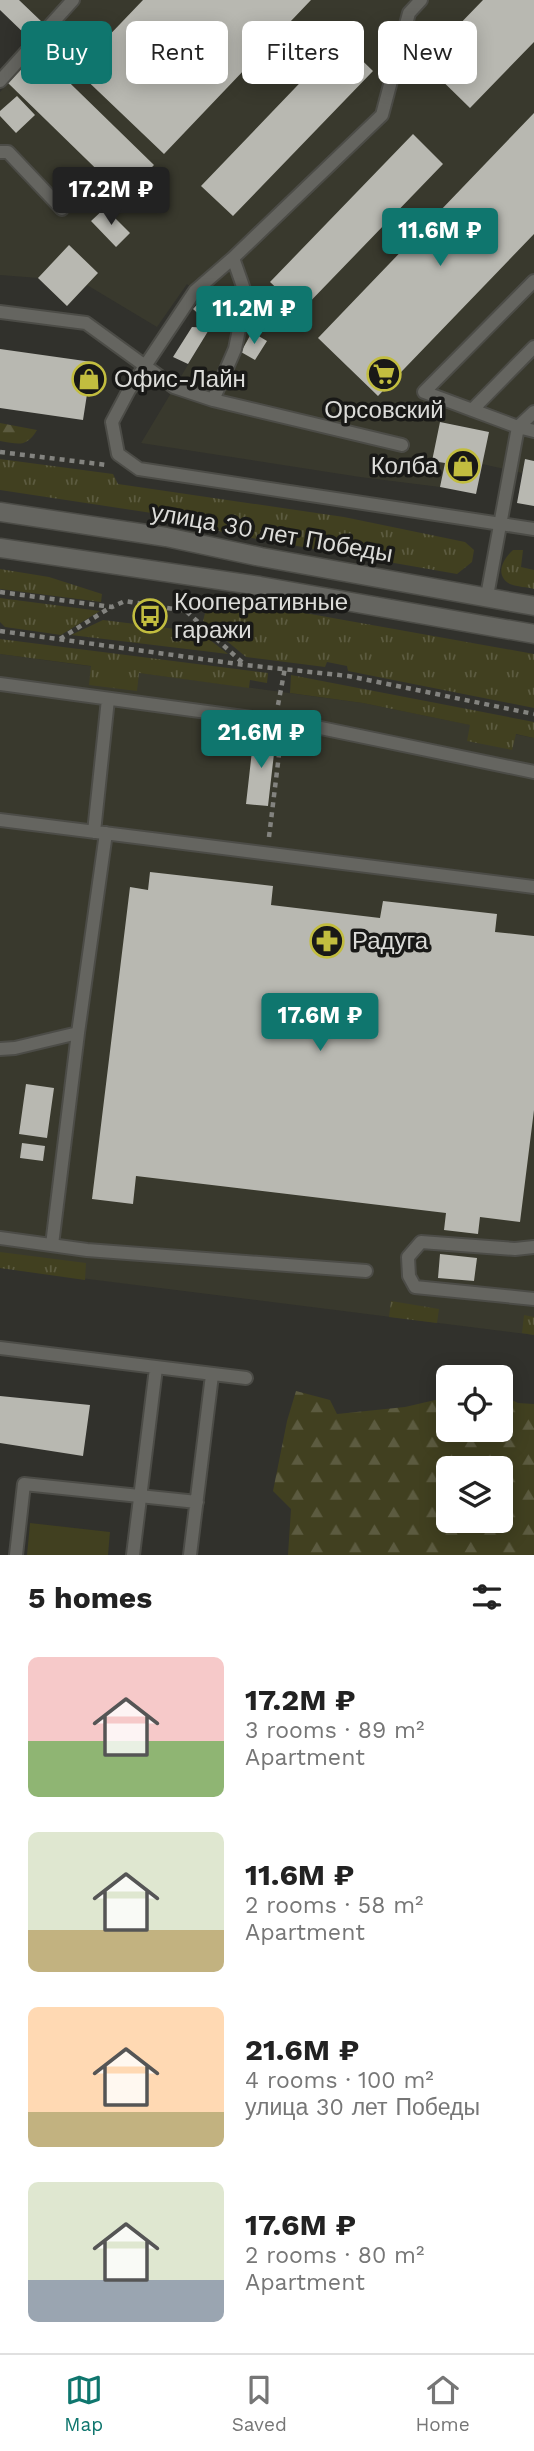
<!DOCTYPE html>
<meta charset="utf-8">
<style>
:root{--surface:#fff;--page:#f2f2f2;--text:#222;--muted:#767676;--line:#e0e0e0;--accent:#0f766e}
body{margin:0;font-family:"Work Sans",sans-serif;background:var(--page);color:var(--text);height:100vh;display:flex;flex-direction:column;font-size:26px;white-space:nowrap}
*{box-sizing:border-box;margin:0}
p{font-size:23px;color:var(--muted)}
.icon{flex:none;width:38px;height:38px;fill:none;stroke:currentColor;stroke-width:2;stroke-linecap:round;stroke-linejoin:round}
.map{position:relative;height:1555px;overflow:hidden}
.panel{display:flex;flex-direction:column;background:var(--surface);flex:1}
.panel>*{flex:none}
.guide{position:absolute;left:21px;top:21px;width:494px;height:63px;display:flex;gap:14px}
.fabs{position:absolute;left:436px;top:1365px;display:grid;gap:14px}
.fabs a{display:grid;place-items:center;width:77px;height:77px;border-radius:10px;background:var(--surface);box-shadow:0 4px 18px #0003;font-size:35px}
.price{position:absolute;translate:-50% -60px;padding:0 16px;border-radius:7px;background:var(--accent);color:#fff;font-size:23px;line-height:46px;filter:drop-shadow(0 2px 4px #0008)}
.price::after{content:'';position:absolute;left:50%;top:42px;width:21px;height:16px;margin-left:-10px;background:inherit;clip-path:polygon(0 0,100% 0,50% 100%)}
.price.selected{background:#222;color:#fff}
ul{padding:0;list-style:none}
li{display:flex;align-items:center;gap:21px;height:175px;padding:0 28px}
li span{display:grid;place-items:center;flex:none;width:196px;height:140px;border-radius:10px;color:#555}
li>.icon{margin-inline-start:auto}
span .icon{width:84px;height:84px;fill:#fffc;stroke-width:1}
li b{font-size:30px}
h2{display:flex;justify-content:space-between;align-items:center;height:84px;padding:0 28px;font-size:30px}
.tag{padding:0 24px;border-radius:10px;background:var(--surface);box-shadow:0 4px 18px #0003;font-size:24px;line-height:63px}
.tag.selected{background:var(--accent);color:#fff}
.dock{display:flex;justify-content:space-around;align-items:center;height:98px;border-top:2px solid var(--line);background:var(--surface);font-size:19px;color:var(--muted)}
.dock a{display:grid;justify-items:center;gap:4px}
.dock .selected{color:var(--accent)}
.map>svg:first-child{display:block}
.built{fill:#39392d}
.grass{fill:url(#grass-tufts)}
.forest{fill:url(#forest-firs);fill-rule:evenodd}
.park{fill:#414020}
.building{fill:#b8b8b1}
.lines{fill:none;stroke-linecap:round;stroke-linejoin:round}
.service-casing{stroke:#4c4c47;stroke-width:16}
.secondary-casing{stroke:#4c4c47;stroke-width:21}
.path{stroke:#83837f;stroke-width:4.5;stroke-dasharray:5 5;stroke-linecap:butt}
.service{stroke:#656560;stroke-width:12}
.secondary{stroke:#656560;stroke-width:18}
.labels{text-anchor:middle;stroke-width:7;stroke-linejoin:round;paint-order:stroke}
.poi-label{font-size:24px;fill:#dcdcd9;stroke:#191917;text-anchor:start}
.street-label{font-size:24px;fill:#dcdcd9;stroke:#191917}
</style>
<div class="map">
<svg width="534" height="1555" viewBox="0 0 534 1555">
<defs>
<pattern id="grass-tufts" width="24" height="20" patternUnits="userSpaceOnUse" patternTransform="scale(1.75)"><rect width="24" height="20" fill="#414020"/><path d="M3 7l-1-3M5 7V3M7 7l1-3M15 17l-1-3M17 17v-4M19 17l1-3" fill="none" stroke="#5c5b40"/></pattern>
<pattern id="forest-firs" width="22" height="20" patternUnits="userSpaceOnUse" patternTransform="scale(1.75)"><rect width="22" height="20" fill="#414020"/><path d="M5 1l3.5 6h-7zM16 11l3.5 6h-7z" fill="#5c5b40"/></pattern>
</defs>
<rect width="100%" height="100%" fill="#31312c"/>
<path class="built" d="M19,0H534V461L525,459L522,473L482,464L488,432L441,422L433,461L445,463L440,487L360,477L141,443L210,328L218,310L187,284L157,327L87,285L67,306L38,278L0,275V92L49,39L42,22Z
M0,654L363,703L534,738V1335L0,1268Z"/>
<path class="grass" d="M0,459L113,474L118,484L344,517L465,542L474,550L472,562L457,574L229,534L165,515L0,490Z
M513,550H523L521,567L534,570V589C527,587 517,587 510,584C494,575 503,559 513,550Z
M0,569L49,577L102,594L101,602L0,589Z
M0,598L100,611L61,635L5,627L0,622Z
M277,608L534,654V708L348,671L347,666L327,662L325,667L246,657L203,621L206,609Z
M103,620L200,632L228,654L71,635Z
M0,639L268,673L267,683L250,680L249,688L139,673L137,691L89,685L91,666L0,654Z
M291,675L534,722V738L516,734L512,750L467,741L470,725L363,703L290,693Z
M0,1252L86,1263L85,1280L0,1268Z
M391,1301L439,1309L437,1323L389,1317Z
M524,1315L534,1317V1335L522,1333Z"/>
<path class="forest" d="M0,423L37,430C26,448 19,444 0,441Z
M296,1391L330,1400L337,1414L405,1407L448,1397V1430H500L501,1394L518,1403L534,1404V1555H288L291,1509L273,1491L287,1421ZM448,1468H500V1521H448Z"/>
<path class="park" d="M30,1523L110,1532L108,1555H27Z"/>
<path class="building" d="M0,0H19L42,22L28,37L0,10Z
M143,0H311L164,154L76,70Z
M483,0H534V42L470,108L423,62Z
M341,40L373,71L233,216L201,186Z
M38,52L154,165L124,196L8,83Z
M17,96L35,115L16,133L0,116V111Z
M534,113V234L378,396L318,338Z
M413,134L443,164L301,311L270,282Z
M105,208L130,233L116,247L91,221Z
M69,245L98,273L67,306L38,278Z
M203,298L214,307L204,319L193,309Z
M192,327L210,328L188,364L173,357Z
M252,332L267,341L255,360L241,352Z
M0,349L92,362L83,420L0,408Z
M440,422L489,432L476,494L440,487L445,463L432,461Z
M525,459L534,461V506L517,503Z
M254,733L276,736L268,806L246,804Z
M150,872L273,886L271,905L380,918L383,901L497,914L495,932L534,936V1110L520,1222L480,1217L478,1234L444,1230L446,1213L136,1176L133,1204L92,1199L130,887L148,890Z
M26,1084L54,1088L47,1138L19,1134Z
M22,1143L45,1146L43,1161L20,1158Z
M440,1254L477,1258L474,1281L438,1278Z
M0,1396L90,1405L83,1456L0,1443Z"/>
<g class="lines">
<defs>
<path id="service" d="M421,0L409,13L382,115L233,258L195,291L129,390L112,422L118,454L139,469L534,529
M0,81L73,0
M0,152H8L62,209
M534,281L424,392L518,427L534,431
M0,312L86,323L174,387L213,400L402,445
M213,400L235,349L246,295L233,258
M472,410L534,347
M487,596L518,427L534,412
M0,684L311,726L534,772
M0,820L534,887
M94,832L108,699
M0,1049L15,1048L78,1033L106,833
M0,1238L87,1250L366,1271
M52,1245L78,1033
M534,1247L515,1249L421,1242L408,1257L409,1276L415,1287L534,1299
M0,1348L246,1378
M16,1555L24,1484L197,1502
M133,1555L156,1368
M190,1555L212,1375"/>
<path id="secondary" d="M0,512L166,537L261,557L534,606
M0,548L260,586L534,634"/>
</defs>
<use href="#service" class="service-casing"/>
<use href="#secondary" class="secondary-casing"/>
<path class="path" d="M0,452L107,465
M0,592L112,607L125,601L186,611L245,665
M0,631L245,665L348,676L534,714
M60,639L111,607
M278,705L285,668
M269,837L281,738"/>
<use href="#service" class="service"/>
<use href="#secondary" class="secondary"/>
</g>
<defs>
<symbol id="supermarket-ring" viewBox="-11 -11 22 22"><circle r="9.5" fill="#191917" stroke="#c2bd3f" stroke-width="1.5"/><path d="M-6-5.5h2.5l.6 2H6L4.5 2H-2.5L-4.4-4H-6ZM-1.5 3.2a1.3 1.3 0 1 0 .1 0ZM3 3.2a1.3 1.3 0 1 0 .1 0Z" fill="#c2bd3f"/></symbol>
<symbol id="shop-ring" viewBox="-11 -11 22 22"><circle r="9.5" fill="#191917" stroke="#c2bd3f" stroke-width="1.5"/><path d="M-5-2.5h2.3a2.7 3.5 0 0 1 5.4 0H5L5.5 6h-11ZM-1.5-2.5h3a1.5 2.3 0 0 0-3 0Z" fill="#c2bd3f"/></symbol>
<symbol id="bus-ring" viewBox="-11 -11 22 22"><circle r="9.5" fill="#191917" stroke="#c2bd3f" stroke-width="1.5"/><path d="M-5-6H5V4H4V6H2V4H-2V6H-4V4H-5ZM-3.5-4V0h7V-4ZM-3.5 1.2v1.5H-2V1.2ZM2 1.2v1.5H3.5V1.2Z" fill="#c2bd3f"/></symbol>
<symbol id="pharmacy-ring" viewBox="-11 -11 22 22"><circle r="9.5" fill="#191917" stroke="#c2bd3f" stroke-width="1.5"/><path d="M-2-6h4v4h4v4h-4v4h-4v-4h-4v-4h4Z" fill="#c2bd3f"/></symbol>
</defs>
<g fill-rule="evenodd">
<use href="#supermarket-ring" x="365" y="355" width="38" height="38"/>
<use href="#shop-ring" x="70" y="360" width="38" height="38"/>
<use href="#shop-ring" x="444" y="447" width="38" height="38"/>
<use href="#bus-ring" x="131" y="597" width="38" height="38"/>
<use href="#pharmacy-ring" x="308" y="922" width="38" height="38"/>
</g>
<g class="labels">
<g class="poi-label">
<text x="114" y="387">Офис-Лайн</text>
<text x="384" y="418" text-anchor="middle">Орсовский</text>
<text x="438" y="474" text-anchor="end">Колба</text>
<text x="174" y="610">Кооперативные<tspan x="174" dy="28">гаражи</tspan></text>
<text x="352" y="949">Радуга</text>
</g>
<g class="street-label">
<text transform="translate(272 533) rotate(10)" y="8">улица 30 лет Победы</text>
</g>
</g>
</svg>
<div class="fabs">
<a><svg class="icon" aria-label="locate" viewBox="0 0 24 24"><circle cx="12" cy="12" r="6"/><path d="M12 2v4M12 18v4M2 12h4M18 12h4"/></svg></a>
<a><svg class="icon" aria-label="layers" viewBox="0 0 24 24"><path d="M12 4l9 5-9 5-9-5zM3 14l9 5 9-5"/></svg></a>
</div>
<b class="price selected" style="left:111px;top:227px">17.2M ₽</b>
<b class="price" style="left:440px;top:268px">11.6M ₽</b>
<b class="price" style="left:254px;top:346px">11.2M ₽</b>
<b class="price" style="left:261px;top:770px">21.6M ₽</b>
<b class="price" style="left:320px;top:1053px">17.6M ₽</b>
<div class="guide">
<a class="tag selected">Buy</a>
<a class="tag">Rent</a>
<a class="tag">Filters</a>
<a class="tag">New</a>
</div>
</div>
<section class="panel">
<h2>5 homes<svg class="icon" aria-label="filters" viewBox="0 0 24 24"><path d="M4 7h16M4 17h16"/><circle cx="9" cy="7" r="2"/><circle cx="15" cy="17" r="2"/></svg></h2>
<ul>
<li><span style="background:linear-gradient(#f6c9c9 60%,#8fb573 0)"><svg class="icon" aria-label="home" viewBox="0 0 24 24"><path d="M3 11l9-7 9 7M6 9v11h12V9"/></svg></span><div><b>17.2M ₽</b><p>3 rooms · 89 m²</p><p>Apartment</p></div></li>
<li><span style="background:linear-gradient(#dfe7d0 70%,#c2b280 0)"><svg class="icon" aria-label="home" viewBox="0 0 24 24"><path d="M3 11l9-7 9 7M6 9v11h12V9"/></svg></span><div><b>11.6M ₽</b><p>2 rooms · 58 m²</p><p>Apartment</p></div></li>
<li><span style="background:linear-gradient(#ffd9b3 75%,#c2b280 0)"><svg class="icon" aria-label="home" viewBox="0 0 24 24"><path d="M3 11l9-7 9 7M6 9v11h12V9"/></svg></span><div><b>21.6M ₽</b><p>4 rooms · 100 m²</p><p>улица 30 лет Победы</p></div></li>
<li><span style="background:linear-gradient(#dfe7d0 70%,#9aa5b1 0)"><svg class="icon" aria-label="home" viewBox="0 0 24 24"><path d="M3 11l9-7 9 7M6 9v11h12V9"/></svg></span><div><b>17.6M ₽</b><p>2 rooms · 80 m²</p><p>Apartment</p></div></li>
</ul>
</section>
<nav class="dock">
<a class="selected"><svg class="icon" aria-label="map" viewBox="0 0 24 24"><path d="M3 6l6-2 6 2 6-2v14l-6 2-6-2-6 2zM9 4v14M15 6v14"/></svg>Map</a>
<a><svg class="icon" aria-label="saved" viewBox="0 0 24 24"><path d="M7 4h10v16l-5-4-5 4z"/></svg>Saved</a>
<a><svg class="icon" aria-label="home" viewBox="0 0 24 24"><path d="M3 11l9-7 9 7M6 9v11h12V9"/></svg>Home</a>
</nav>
